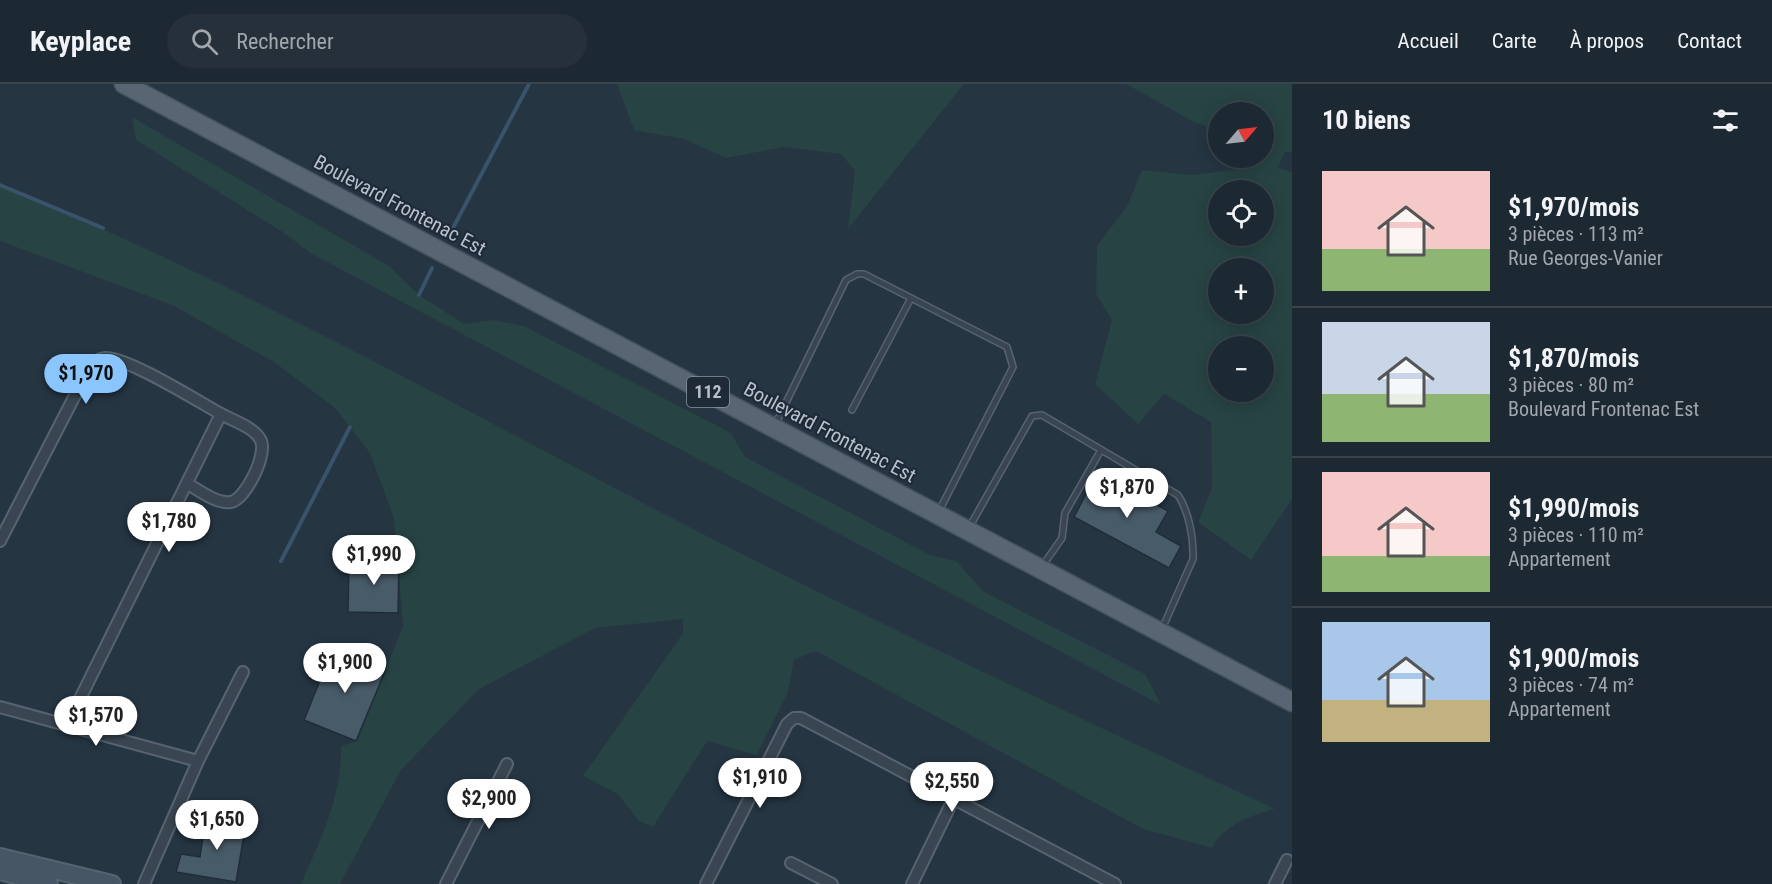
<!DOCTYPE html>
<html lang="fr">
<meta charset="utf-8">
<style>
:root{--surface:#1c2832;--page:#25303a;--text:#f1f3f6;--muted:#a0a6ac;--line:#3a444d;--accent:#8ac5fd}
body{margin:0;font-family:"Roboto Condensed",sans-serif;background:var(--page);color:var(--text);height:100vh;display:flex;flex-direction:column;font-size:22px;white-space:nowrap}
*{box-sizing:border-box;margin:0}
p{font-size:20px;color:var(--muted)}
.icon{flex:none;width:33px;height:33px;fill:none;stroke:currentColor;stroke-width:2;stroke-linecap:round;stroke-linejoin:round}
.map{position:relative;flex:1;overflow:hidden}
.panel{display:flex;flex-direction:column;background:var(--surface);width:480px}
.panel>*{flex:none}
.needle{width:39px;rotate:62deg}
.fabs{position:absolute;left:1208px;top:18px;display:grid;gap:12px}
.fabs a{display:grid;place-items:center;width:66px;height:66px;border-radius:50%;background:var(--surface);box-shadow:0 3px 15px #0003,0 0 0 2px var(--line);font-size:30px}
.price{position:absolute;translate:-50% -51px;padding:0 14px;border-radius:21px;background:#fff;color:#222;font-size:20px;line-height:39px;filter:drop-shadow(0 2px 3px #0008)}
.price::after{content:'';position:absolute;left:50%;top:36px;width:18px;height:14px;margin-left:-9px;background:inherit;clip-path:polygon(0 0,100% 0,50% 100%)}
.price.active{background:var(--accent);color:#111}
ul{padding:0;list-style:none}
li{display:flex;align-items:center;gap:18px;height:150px;padding:0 30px}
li+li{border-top:2px solid var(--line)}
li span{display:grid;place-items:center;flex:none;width:168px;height:120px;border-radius:0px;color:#555}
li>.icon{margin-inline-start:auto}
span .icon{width:72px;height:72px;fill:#fffc;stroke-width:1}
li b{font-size:26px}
h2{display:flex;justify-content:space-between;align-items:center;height:72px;padding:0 30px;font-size:26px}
header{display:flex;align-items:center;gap:36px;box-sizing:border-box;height:84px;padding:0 30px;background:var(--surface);border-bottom:2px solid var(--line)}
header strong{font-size:28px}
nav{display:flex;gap:33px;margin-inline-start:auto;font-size:21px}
.search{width:420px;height:54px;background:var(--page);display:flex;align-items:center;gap:15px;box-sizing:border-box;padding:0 21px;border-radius:33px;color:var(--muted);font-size:22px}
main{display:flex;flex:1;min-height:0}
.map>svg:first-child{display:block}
.green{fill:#274343;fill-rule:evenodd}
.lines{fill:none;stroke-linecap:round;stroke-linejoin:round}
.stream{stroke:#38536a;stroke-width:4}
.building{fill:#485b68;stroke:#202d39;stroke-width:1.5}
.lane-casing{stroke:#57646f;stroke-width:8}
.street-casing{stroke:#57646f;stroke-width:14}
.secondary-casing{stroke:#57646f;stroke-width:20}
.primary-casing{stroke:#46525e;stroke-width:21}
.lane{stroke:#394652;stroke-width:5}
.street{stroke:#394652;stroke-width:10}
.secondary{stroke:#475665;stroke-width:16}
.primary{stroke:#576672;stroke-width:18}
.labels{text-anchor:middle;stroke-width:4.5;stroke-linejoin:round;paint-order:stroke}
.shield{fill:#1e2b37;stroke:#88949f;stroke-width:1.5}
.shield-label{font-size:18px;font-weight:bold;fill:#b6c1cc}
.street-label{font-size:20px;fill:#b6c1cc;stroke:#1e2b37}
</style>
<header>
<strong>Keyplace</strong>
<div class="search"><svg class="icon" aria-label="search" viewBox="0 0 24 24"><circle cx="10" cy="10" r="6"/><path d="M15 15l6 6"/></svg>Rechercher</div>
<nav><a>Accueil</a><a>Carte</a><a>À propos</a><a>Contact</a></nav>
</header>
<main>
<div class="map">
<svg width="1292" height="800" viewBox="0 0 1292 800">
<rect width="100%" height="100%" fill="#253542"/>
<path class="green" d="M617,0H964L848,145L855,87L841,70L783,63L726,74L684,55L634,46Z
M1126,0H1292V68H1285L1278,84L1292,88V415L1251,476L1198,438L1212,404L1211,338L1164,310L1138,340L1095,300L1112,236L1096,210L1097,162L1127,122L1142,86L1192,91L1248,84L1251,74H1263V28H1218V47L1194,38ZM1263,106V152H1218V106ZM1218,184H1263V230H1218ZM1218,262H1263V308H1218Z
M132,33L389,182L419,211L464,240L493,236L524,242L731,349L745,373L930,471L956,477L984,508L1145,590L1161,621L312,170L284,149L136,56Z
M0,101C262,208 508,352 760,479C930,564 1103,645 1275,725C1250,732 1224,741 1212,764L1143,745L816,567L794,576L788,608L757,671L707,657L653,743L638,736L618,710L583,692L683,549V535L595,544L479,605L401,686L340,800H301C322,752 341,715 341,662L357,657L403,542L394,435L370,369L335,324L274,278L172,221L0,157Z"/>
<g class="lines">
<path class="stream" d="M0,101L103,144
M453,144L529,0
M419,211L432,184
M281,477L350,343"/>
</g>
<path class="building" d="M1097,389L1168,427L1156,448L1181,462L1169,484L1074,433Z
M349,475L399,476L398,529L348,528Z
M334,562L386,585L356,657L304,636Z
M206,733L246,739L236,798L176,788L181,770L200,773Z"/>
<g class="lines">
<defs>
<path id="lane" d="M852,326L911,214
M775,341L846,196L857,190H864L1007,263L1013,283L938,429
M970,442L1032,332L1042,331L1178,411C1189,428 1194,455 1193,475L1162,545
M1043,481L1062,454L1065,429L1101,366"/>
<path id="street" d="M0,457L87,288C92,282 96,275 105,274C126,272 199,318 221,330
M0,623L198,677
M67,641L221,330C234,337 253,343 260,355C269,368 246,415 231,418C217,420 200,407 188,400
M791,779L832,800
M144,800L198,677L243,588
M446,800L507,680
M706,800L787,640L794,634H801L1115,800
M912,800L954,714
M1275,800L1287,776"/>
<path id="secondary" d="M0,773L112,800
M0,787L49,800"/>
<path id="primary" d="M124,0L1292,618"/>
</defs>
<use href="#lane" class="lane-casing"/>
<use href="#street" class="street-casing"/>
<use href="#secondary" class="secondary-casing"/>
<use href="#primary" class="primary-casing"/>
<use href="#lane" class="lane"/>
<use href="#street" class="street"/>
<use href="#secondary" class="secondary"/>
<use href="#primary" class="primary"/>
</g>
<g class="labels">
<rect class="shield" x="687" y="293" width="42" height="30" rx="4.5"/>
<g class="shield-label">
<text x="708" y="314">112</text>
</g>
<g class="street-label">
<text transform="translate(400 121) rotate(28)" y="7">Boulevard Frontenac Est</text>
<text transform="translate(830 348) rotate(28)" y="7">Boulevard Frontenac Est</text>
</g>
</g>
</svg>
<div class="fabs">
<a><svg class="needle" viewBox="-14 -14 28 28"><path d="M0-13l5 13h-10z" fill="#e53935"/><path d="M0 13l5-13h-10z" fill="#a0a6ac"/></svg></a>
<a><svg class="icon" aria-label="locate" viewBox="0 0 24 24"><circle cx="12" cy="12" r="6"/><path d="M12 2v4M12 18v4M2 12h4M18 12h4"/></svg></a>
<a>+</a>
<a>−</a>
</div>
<b class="price active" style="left:86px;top:321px">$1,970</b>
<b class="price" style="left:1127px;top:435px">$1,870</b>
<b class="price" style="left:169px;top:469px">$1,780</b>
<b class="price" style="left:374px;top:502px">$1,990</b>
<b class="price" style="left:345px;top:610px">$1,900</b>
<b class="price" style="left:96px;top:663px">$1,570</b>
<b class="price" style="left:760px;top:725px">$1,910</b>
<b class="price" style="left:952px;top:729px">$2,550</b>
<b class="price" style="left:489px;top:746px">$2,900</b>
<b class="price" style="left:217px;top:767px">$1,650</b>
</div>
<section class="panel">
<h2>10 biens<svg class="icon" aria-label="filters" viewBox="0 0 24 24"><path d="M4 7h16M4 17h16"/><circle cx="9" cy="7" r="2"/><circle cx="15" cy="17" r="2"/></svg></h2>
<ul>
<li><span style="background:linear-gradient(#f6c9c9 65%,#8fb573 0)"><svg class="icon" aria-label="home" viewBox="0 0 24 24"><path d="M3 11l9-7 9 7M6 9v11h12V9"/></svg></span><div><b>$1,970/mois</b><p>3 pièces · 113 m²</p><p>Rue Georges-Vanier</p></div></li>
<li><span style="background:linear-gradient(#c9d6e8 60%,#8fb573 0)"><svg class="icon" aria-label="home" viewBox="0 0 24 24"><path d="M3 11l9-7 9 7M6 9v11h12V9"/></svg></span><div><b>$1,870/mois</b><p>3 pièces · 80 m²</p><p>Boulevard Frontenac Est</p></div></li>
<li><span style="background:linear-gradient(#f6c9c9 70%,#8fb573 0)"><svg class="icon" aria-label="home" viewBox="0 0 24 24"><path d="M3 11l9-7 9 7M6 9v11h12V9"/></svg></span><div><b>$1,990/mois</b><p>3 pièces · 110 m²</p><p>Appartement</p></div></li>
<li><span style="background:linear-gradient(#a9c7e8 65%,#c2b280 0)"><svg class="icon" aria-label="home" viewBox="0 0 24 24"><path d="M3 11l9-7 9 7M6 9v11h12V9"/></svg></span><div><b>$1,900/mois</b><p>3 pièces · 74 m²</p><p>Appartement</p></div></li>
</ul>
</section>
</main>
